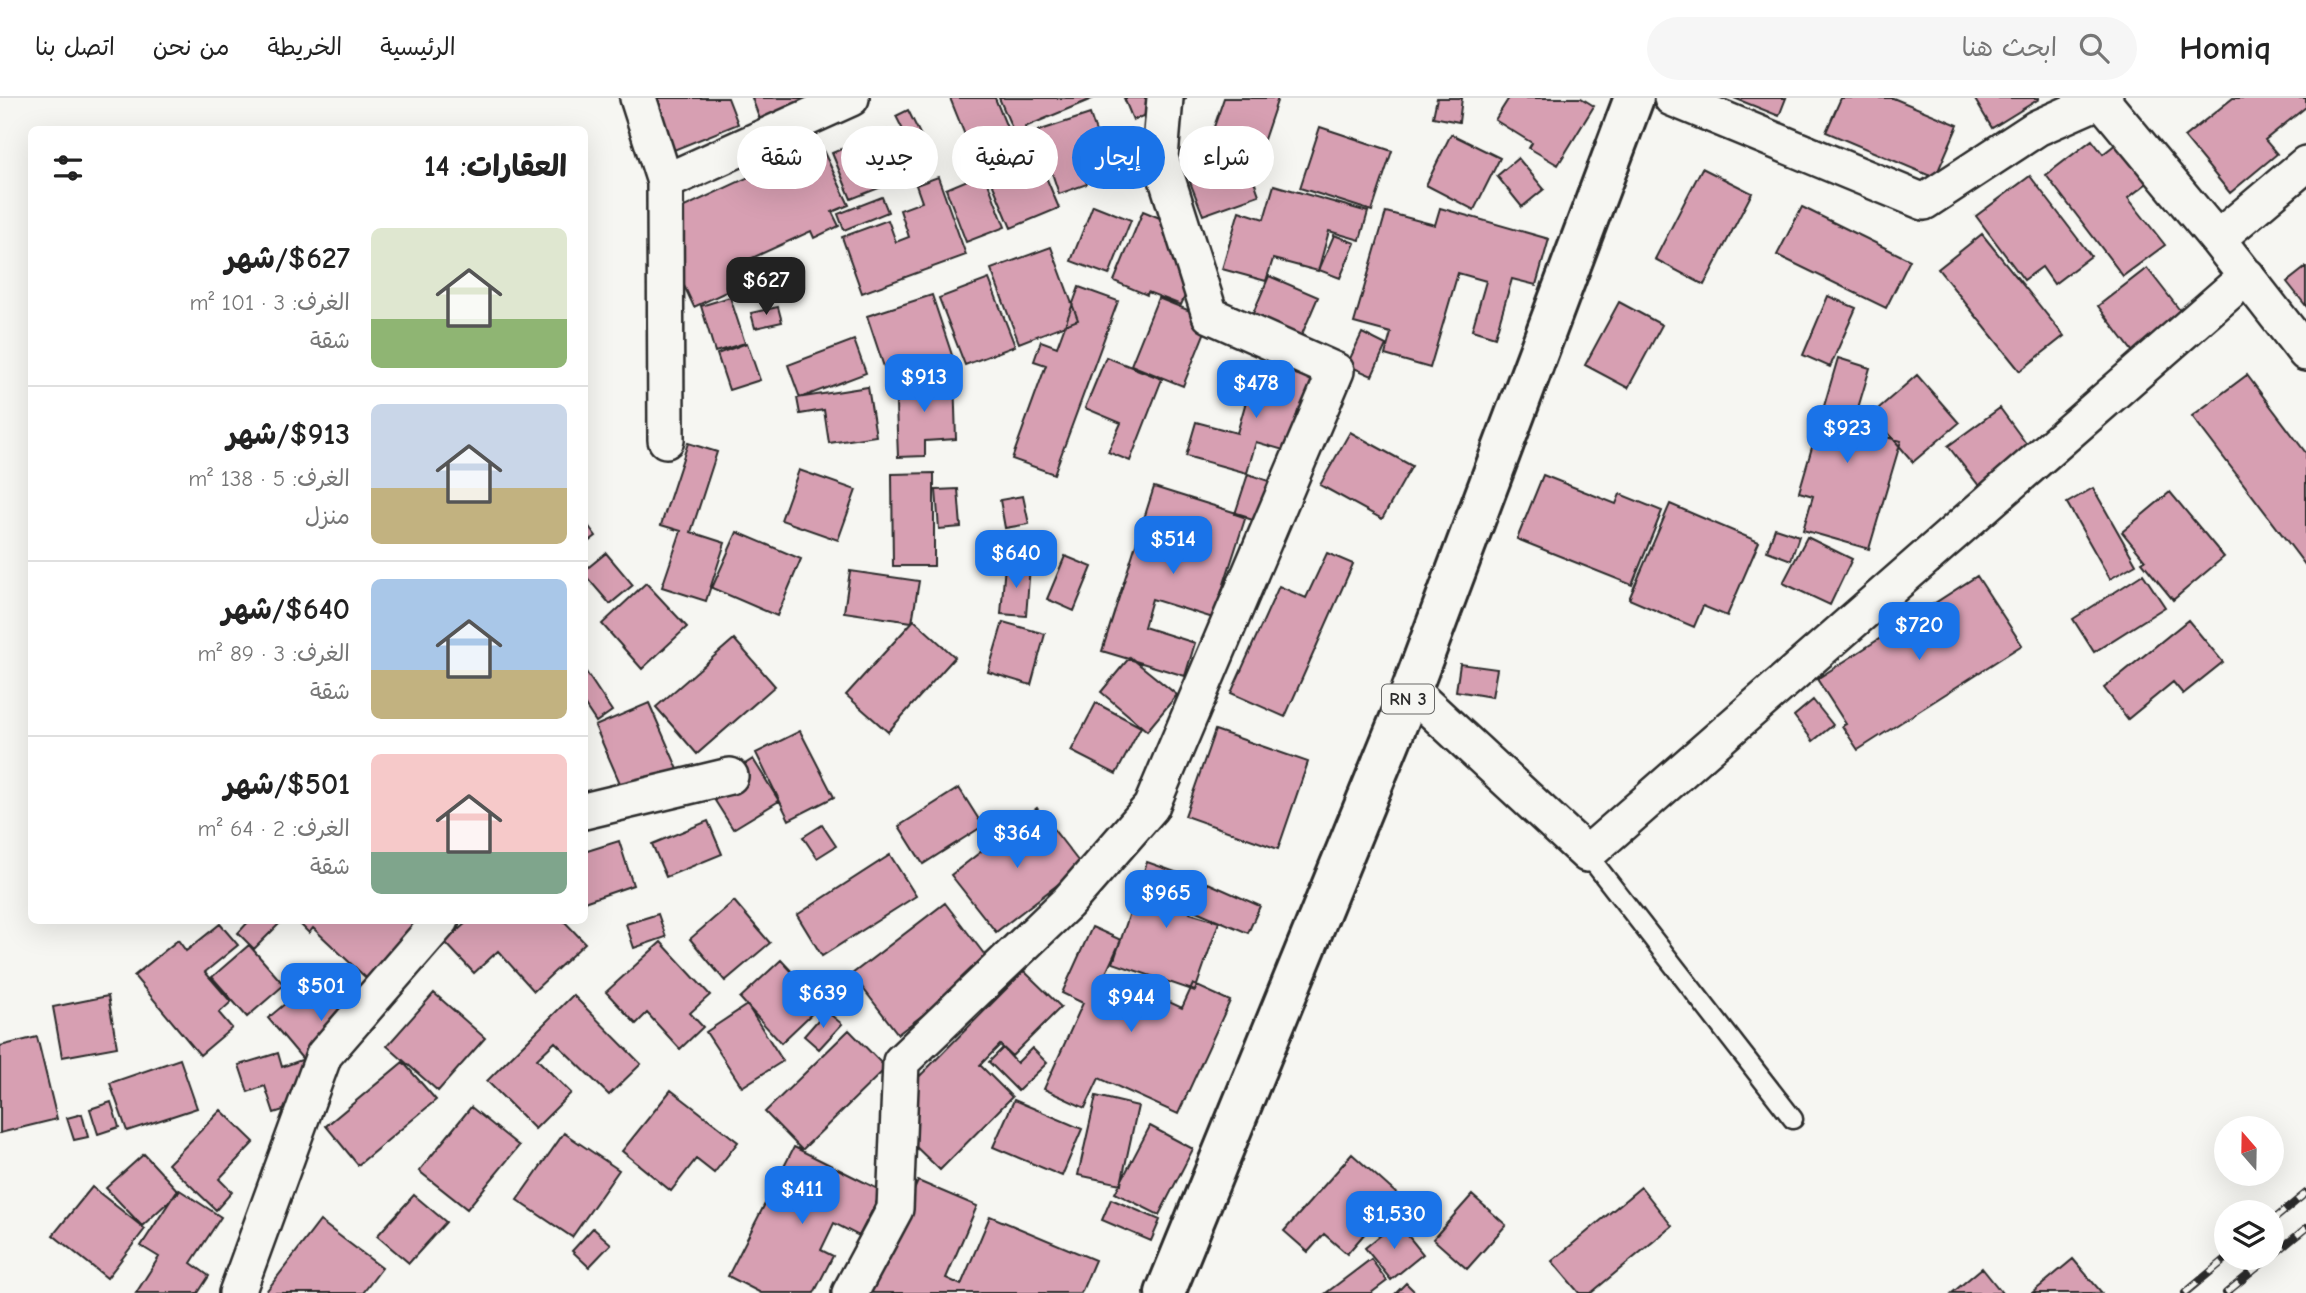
<!DOCTYPE html>
<html lang="ar">
<meta charset="utf-8">
<style>
:root{--surface:#fff;--page:#f6f6f6;--text:#222;--muted:#767676;--line:#e0e0e0;--accent:#1a73e8}
body{margin:0;font-family:"Comic Neue","Playpen Sans Arabic",sans-serif;background:var(--page);color:var(--text);direction:rtl;height:100vh;display:flex;flex-direction:column;font-size:26px;white-space:nowrap}
*{box-sizing:border-box;margin:0}
p{font-size:23px;color:var(--muted)}
.icon{flex:none;width:38px;height:38px;fill:none;stroke:currentColor;stroke-width:2;stroke-linecap:round;stroke-linejoin:round}
.map{position:relative;flex:1;overflow:hidden;direction:ltr}
.panel{position:absolute;left:28px;top:28px;width:560px;height:798px;display:flex;flex-direction:column;background:var(--surface);border-radius:10px;box-shadow:0 7px 28px #0002;direction:rtl}
.panel>*{flex:none}
.guide{position:absolute;left:609px;top:28px;width:665px;height:63px;direction:rtl;display:flex;gap:14px}
.needle{width:46px;rotate:340deg}
.tools{position:absolute;left:2214px;top:1018px;display:grid;gap:14px}
.tools a{display:grid;place-items:center;width:70px;height:70px;border-radius:50%;background:var(--surface);box-shadow:0 7px 28px #0002;font-size:35px}
.price{position:absolute;translate:-50% -60px;padding:0 16px;border-radius:14px;background:var(--accent);color:#fff;font-size:23px;line-height:46px;filter:drop-shadow(0 2px 4px #0008)}
.price::after{content:'';position:absolute;left:50%;top:42px;width:21px;height:16px;margin-left:-10px;background:inherit;clip-path:polygon(0 0,100% 0,50% 100%)}
.price.current{background:#222;color:#fff}
ul{padding:0;list-style:none}
li{display:flex;align-items:center;gap:21px;height:175px;padding:0 21px}
li+li{border-top:2px solid var(--line)}
li span{display:grid;place-items:center;flex:none;width:196px;height:140px;border-radius:10px;color:#555}
li>.icon{margin-inline-start:auto}
span .icon{width:84px;height:84px;fill:#fffc;stroke-width:1}
li b{font-size:30px}
h2{display:flex;justify-content:space-between;align-items:center;height:84px;padding:0 21px;font-size:30px}
.pill{padding:0 24px;border-radius:32px;background:var(--surface);box-shadow:0 7px 28px #0002;font-size:24px;line-height:63px}
.pill.current{background:var(--accent);color:#fff}
header{display:flex;align-items:center;gap:42px;box-sizing:border-box;height:98px;padding:0 35px;background:var(--surface);border-bottom:2px solid var(--line)}
header strong{font-size:33px}
nav{display:flex;gap:38px;margin-inline-start:auto;font-size:24px}
.search{width:490px;height:63px;background:var(--page);display:flex;align-items:center;gap:18px;box-sizing:border-box;padding:0 24px;border-radius:38px;color:var(--muted);font-size:26px}
.map>svg:first-child{display:block}
.building{fill:#d79fb2;stroke:#2b2b2b;stroke-width:2}
.lines{fill:none;stroke-linecap:round;stroke-linejoin:round}
.service-casing{stroke:#2b2b2b;stroke-width:23}
.minor-casing{stroke:#2b2b2b;stroke-width:40}
.primary-casing{stroke:#2b2b2b;stroke-width:44}
.service{stroke:#f6f6f2;stroke-width:18}
.minor{stroke:#f6f6f2;stroke-width:35}
.primary{stroke:#f6f6f2;stroke-width:38}
.rail-casing{stroke:#2b2b2b;stroke-width:8}
.rail{stroke:#f6f6f2;stroke-width:5;stroke-dasharray:16;stroke-linecap:butt}
.labels{text-anchor:middle;stroke-width:6;stroke-linejoin:round;paint-order:stroke}
.shield{fill:#f6f6f2;stroke:#686867;stroke-width:2}
.shield-label{font-size:18px;font-weight:bold;fill:#2b2b2b}
</style>
<header>
<strong>Homiq</strong>
<div class="search"><svg class="icon" aria-label="search" viewBox="0 0 24 24"><circle cx="10" cy="10" r="6"/><path d="M15 15l6 6"/></svg>ابحث هنا</div>
<nav><a>الرئيسية</a><a>الخريطة</a><a>من نحن</a><a>اتصل بنا</a></nav>
</header>
<div class="map">
<svg width="2306" height="1195" viewBox="0 0 2306 1195">
<rect width="100%" height="100%" fill="#f6f6f2"/>
<filter id="ink" filterUnits="userSpaceOnUse"><feTurbulence type="fractalNoise" baseFrequency=".0143" numOctaves="2"/><feDisplacementMap in="SourceGraphic" scale="14" xChannelSelector="R" yChannelSelector="G"/><feConvolveMatrix kernelMatrix="1 2 1 2 8 2 1 2 1" color-interpolation-filters="sRGB"/></filter>
<g filter="url(#ink)">
<path class="building" d="M653,0H728L738,26L674,52Z
M752,0H810L761,24Z
M950,0H995L1008,32L969,47Z
M999,0H1094L1025,29L1059,110L1011,130L978,52L1015,37Z
M1124,0H1186V1L1133,22Z
M1224,0H1278L1255,68L1206,52Z
M1437,0H1462L1459,24L1433,19Z
M1509,0H1581L1594,8L1558,67L1529,50L1532,45L1495,22Z
M1734,0H1786L1779,18Z
M1841,0H1893L1958,27L1935,80L1826,34Z
M1974,0H2039V1L1992,30Z
M2233,0H2306V9L2265,42L2277,56L2230,95L2184,39Z
M908,12L921,38L909,44L896,18Z
M1090,16L1102,52L1078,60L1087,86L1059,96L1038,33Z
M1320,29L1392,53L1372,113L1300,90Z
M887,32L907,79L851,101L832,55Z
M1451,36L1500,60L1474,112L1426,87Z
M2092,42L2103,56L2121,42L2151,82L2128,100L2165,147L2123,178L2046,77Z
M820,46L849,107L832,114L839,128L814,140L811,133L750,161L758,179L694,209L654,123Z
M1518,60L1544,91L1522,109L1497,78Z
M1247,63L1259,97L1203,117L1190,84Z
M1702,70L1752,95L1704,187L1655,161Z
M984,75L1005,129L966,144L946,91Z
M2030,78L2091,158L2054,186L2042,169L2024,182L1976,118Z
M938,79L966,157L862,195L842,139L888,122L896,144L909,139L900,112L922,104L916,87Z
M1274,87L1368,114L1360,142L1329,133L1318,173L1273,161L1266,183L1222,171L1239,113L1264,121Z
M882,99L888,114L844,132L838,116Z
M1093,107L1131,122L1109,177L1071,163Z
M1802,109L1910,162L1886,210L1777,157Z
M1440,110L1549,141L1536,187L1512,181L1495,239L1472,232L1486,183L1458,175L1430,270L1385,257L1391,235L1354,225L1386,114L1435,127Z
M1143,113L1184,130L1199,167L1181,207L1148,194L1147,197L1114,183Z
M1982,136L2064,238L2020,273L1938,171Z
M1334,137L1355,145L1340,180L1319,172Z
M1051,149L1078,222L1019,245L991,171Z
M2306,169V208L2287,184Z
M2147,170L2189,224L2139,262L2098,208Z
M1269,178L1318,199L1297,248L1248,227Z
M989,181L1015,248L965,267L939,200Z
M1079,189L1118,203L1054,376L1012,361L1046,267L1034,263L1041,243L1057,249Z
M932,197L953,260L888,281L867,218Z
M1828,198L1856,210L1830,269L1803,257Z
M730,199L745,245L715,254L701,208Z
M1158,200L1210,221L1183,288L1131,267Z
M1619,204L1662,227L1628,290L1585,267Z
M778,209L782,224L755,230L751,215Z
M1362,235L1386,247L1372,278L1347,267Z
M854,242L866,275L800,300L788,267Z
M747,245L760,282L729,292L717,256Z
M1106,259L1162,281L1130,363L1108,354L1121,325L1085,310Z
M1838,260L1870,270L1852,330L1901,343L1869,451L1803,432L1813,398L1799,394Z
M1257,265L1316,282L1306,315L1298,313L1287,353L1256,344L1247,375L1186,358L1196,324L1237,335Z
M1917,277L1959,325L1913,364L1872,316Z
M2247,277L2306,355V468L2192,318Z
M954,279L956,341L925,343V358L898,359L895,282Z
M868,289L876,338L829,345L824,312L800,316L797,300Z
M2000,310L2030,351L1980,389L1948,348Z
M1350,334L1412,368L1382,421L1320,387Z
M688,345L717,354L691,434L725,445L706,503L662,489L681,433L661,427Z
M799,372L856,392L838,442L781,422Z
M934,375V468H893L892,376Z
M1248,376L1289,390L1276,430L1235,416Z
M1543,377L1616,406L1620,396L1662,413L1632,487L1517,441Z
M1154,389L1246,418L1213,520L1152,501L1144,529L1195,545L1185,578L1102,553Z
M2093,390L2136,466L2110,481L2067,405Z
M958,391L961,429L939,431L936,392Z
M2170,394L2224,459L2173,502L2142,464L2145,462L2122,434Z
M1023,398L1029,426L1005,430L1000,402Z
M1670,406L1759,444L1727,518L1703,508L1694,529L1629,501Z
M584,422L596,438L584,447Z
M1775,430L1799,438L1791,462L1767,453Z
M737,434L801,461L777,518L712,490Z
M1807,439L1852,461L1830,507L1783,485Z
M606,455L633,487L610,506L584,476V473Z
M1327,455L1353,466L1285,619L1231,595L1279,488L1306,500Z
M1065,458L1092,469L1074,513L1047,501Z
M1005,466L1030,468L1026,518L1001,516Z
M850,473L919,483L912,524L844,514Z
M2143,476L2165,509L2094,554L2073,521Z
M1977,478L2022,547L1858,652L1842,628L1846,626L1817,581Z
M646,485L687,529L642,571L602,526Z
M914,522L955,559L888,634L846,597Z
M2188,522L2223,564L2183,596L2173,584L2128,621L2104,590Z
M1003,524L1045,536L1031,587L988,574Z
M734,541L775,588L697,656L656,609Z
M1130,559L1177,597L1147,633L1101,594Z
M1460,566L1497,571L1492,599L1456,593Z
M584,571L612,613L596,624L584,606Z
M1813,602L1833,627L1813,643L1794,618Z
M649,605L680,676L626,699L595,628Z
M1096,605L1141,629L1116,676L1071,653Z
M1215,632L1308,664L1278,751L1185,718Z
M800,633L834,699L789,722L756,655Z
M753,661L779,703L733,731L707,690Z
M959,690L983,728L923,766L899,728Z
M1037,710L1082,768L996,834L951,777Z
M708,723L722,756L666,779L652,746Z
M822,727L836,748L817,760L803,739Z
M619,743L633,787L584,804V754Z
M890,757L916,798L822,858L797,817Z
M1147,764L1201,783L1190,815L1219,824L1195,893L1113,865Z
M1208,785L1260,808L1248,835L1196,813Z
M734,803L770,845L725,883L690,841Z
M945,805L991,865L898,936L852,876Z
M658,816L666,839L634,850L626,826Z
M250,822H282V823L254,851L238,835Z
M296,822H410L427,838L378,891L313,830L309,835Z
M469,822H563L585,845L534,893L498,853L474,875L445,844Z
M220,826L238,847L205,874L231,904L219,915L232,930L200,957L134,878L178,842L186,853Z
M1092,829L1121,842L1106,875L1182,910L1193,886L1230,903L1178,1016L1099,980L1085,1010L1044,991L1083,905L1062,895Z
M661,844L710,897L690,915L703,929L680,951L647,915L636,926L606,894Z
M249,847L284,887L247,919L212,879Z
M781,862L822,906L781,945L740,900Z
M1024,873L1061,909L1012,958L1000,947L980,967L1012,999L940,1072L882,1016Z
M323,874L336,890L339,887L374,929L317,978L268,920Z
M434,895L485,940L438,993L387,948Z
M573,897L641,966L609,997L555,944L537,961L571,995L535,1031L487,983Z
M108,898L117,949L62,959L53,909Z
M747,907L783,963L742,989L706,934Z
M826,913L842,926L819,951L804,938Z
M849,932L886,970L802,1052L765,1014Z
M37,939L57,1021L0,1035V948Z
M1003,950L1017,965L1032,950L1047,965L1018,993L989,964Z
M278,955L282,969L304,961L317,1001L274,1015L265,988L248,994L239,967Z
M180,961L197,1010L127,1033L110,985Z
M403,964L436,1002L358,1067L326,1028Z
M671,992L738,1044L714,1075L696,1061L671,1093L622,1053Z
M1096,998L1138,1008L1121,1086L1078,1077Z
M1014,1002L1082,1031L1062,1078L993,1049Z
M111,1004L119,1029L98,1036L90,1011Z
M471,1009L519,1048L467,1111L419,1073Z
M221,1012L254,1044L219,1081L232,1094L216,1112L168,1066Z
M82,1016L88,1039L74,1042L67,1020Z
M1150,1028L1193,1051L1159,1117L1115,1095Z
M564,1035L619,1072L572,1139L517,1102Z
M794,1049L882,1093L859,1138L834,1125L821,1152L833,1158L814,1195H761L728,1178Z
M144,1056L179,1094L142,1128L106,1090Z
M1352,1056L1398,1097L1347,1156L1324,1136L1308,1154L1284,1133Z
M918,1083L977,1108L946,1180L961,1187L990,1118L1095,1162L1081,1195H870Z
M92,1089L145,1131L107,1180L53,1137Z
M1641,1089L1672,1128L1591,1195H1579L1552,1163Z
M178,1091L221,1119L191,1165L209,1178L198,1195H136L159,1159L141,1148Z
M414,1097L446,1124L409,1165L377,1138Z
M1472,1097L1506,1127L1467,1171L1433,1141Z
M1111,1101L1160,1122L1151,1143L1102,1122Z
M320,1123L382,1170L363,1195H265Z
M1397,1124L1423,1156L1391,1182L1365,1150Z
M593,1130L611,1146L589,1169L572,1153Z
M1371,1161L1387,1183L1371,1195H1326Z
M2073,1161L2102,1195H2032Z
M1982,1170L2002,1195H1952Z
M1406,1185L1416,1195H1396Z"/>
<g class="lines">
<defs>
<path id="service" d="M1587,756L1793,1021"/>
<path id="minor" d="M638,0L665,84L666,342
M1672,0L1924,104L2037,30L2105,0
M2100,0L2217,141L2306,255
M665,84L851,0
M2217,141L2306,66
M1411,593L1587,756L2247,178
M584,713L730,678
M237,1195L324,957L441,822
M850,1195L895,1111L901,964L1067,805L1151,709L1336,273L1210,217L1160,59L1165,0"/>
<path id="primary" d="M1165,1195L1411,593L1634,0"/>
</defs>
<use href="#service" class="service-casing"/>
<use href="#minor" class="minor-casing"/>
<use href="#primary" class="primary-casing"/>
<use href="#service" class="service"/>
<use href="#minor" class="minor"/>
<use href="#primary" class="primary"/>
<defs>
<path id="rail" d="M2272,1123L2306,1095
M2272,1158L2306,1130
M2185,1195L2227,1160
M2226,1195L2269,1160"/>
</defs>
<use href="#rail" class="rail-casing"/>
<use href="#rail" class="rail"/>
</g>
</g>
<g class="labels">
<rect class="shield" x="1382" y="586.5" width="52" height="29" rx="5"/>
<g class="shield-label">
<text x="1408" y="607">RN 3</text>
</g>
</g>
</svg>
<div class="tools">
<a><svg class="needle" viewBox="-14 -14 28 28"><path d="M0-13l5 13h-10z" fill="#e53935"/><path d="M0 13l5-13h-10z" fill="#767676"/></svg></a>
<a><svg class="icon" aria-label="layers" viewBox="0 0 24 24"><path d="M12 4l9 5-9 5-9-5zM3 14l9 5 9-5"/></svg></a>
</div>
<b class="price current" style="left:766px;top:219px">$627</b>
<b class="price" style="left:924px;top:316px">$913</b>
<b class="price" style="left:1256px;top:322px">$478</b>
<b class="price" style="left:1847px;top:367px">$923</b>
<b class="price" style="left:1173px;top:478px">$514</b>
<b class="price" style="left:1016px;top:492px">$640</b>
<b class="price" style="left:1919px;top:564px">$720</b>
<b class="price" style="left:1017px;top:772px">$364</b>
<b class="price" style="left:1166px;top:832px">$965</b>
<b class="price" style="left:321px;top:925px">$501</b>
<b class="price" style="left:823px;top:932px">$639</b>
<b class="price" style="left:1131px;top:936px">$944</b>
<b class="price" style="left:802px;top:1128px">$411</b>
<b class="price" style="left:1394px;top:1153px">$1,530</b>
<div class="guide">
<a class="pill">شراء</a>
<a class="pill current">إيجار</a>
<a class="pill">تصفية</a>
<a class="pill">جديد</a>
<a class="pill">شقة</a>
</div>
<section class="panel">
<h2>العقارات: 14<svg class="icon" aria-label="filters" viewBox="0 0 24 24"><path d="M4 7h16M4 17h16"/><circle cx="9" cy="7" r="2"/><circle cx="15" cy="17" r="2"/></svg></h2>
<ul>
<li><span style="background:linear-gradient(#dfe7d0 65%,#8fb573 0)"><svg class="icon" aria-label="home" viewBox="0 0 24 24"><path d="M3 11l9-7 9 7M6 9v11h12V9"/></svg></span><div><b>$627/شهر</b><p>الغرف: 3 · 101 m²</p><p>شقة</p></div></li>
<li><span style="background:linear-gradient(#c9d6e8 60%,#c2b280 0)"><svg class="icon" aria-label="home" viewBox="0 0 24 24"><path d="M3 11l9-7 9 7M6 9v11h12V9"/></svg></span><div><b>$913/شهر</b><p>الغرف: 5 · 138 m²</p><p>منزل</p></div></li>
<li><span style="background:linear-gradient(#a9c7e8 65%,#c2b280 0)"><svg class="icon" aria-label="home" viewBox="0 0 24 24"><path d="M3 11l9-7 9 7M6 9v11h12V9"/></svg></span><div><b>$640/شهر</b><p>الغرف: 3 · 89 m²</p><p>شقة</p></div></li>
<li><span style="background:linear-gradient(#f6c9c9 70%,#7fa58c 0)"><svg class="icon" aria-label="home" viewBox="0 0 24 24"><path d="M3 11l9-7 9 7M6 9v11h12V9"/></svg></span><div><b>$501/شهر</b><p>الغرف: 2 · 64 m²</p><p>شقة</p></div></li>
</ul>
</section>
</div>
